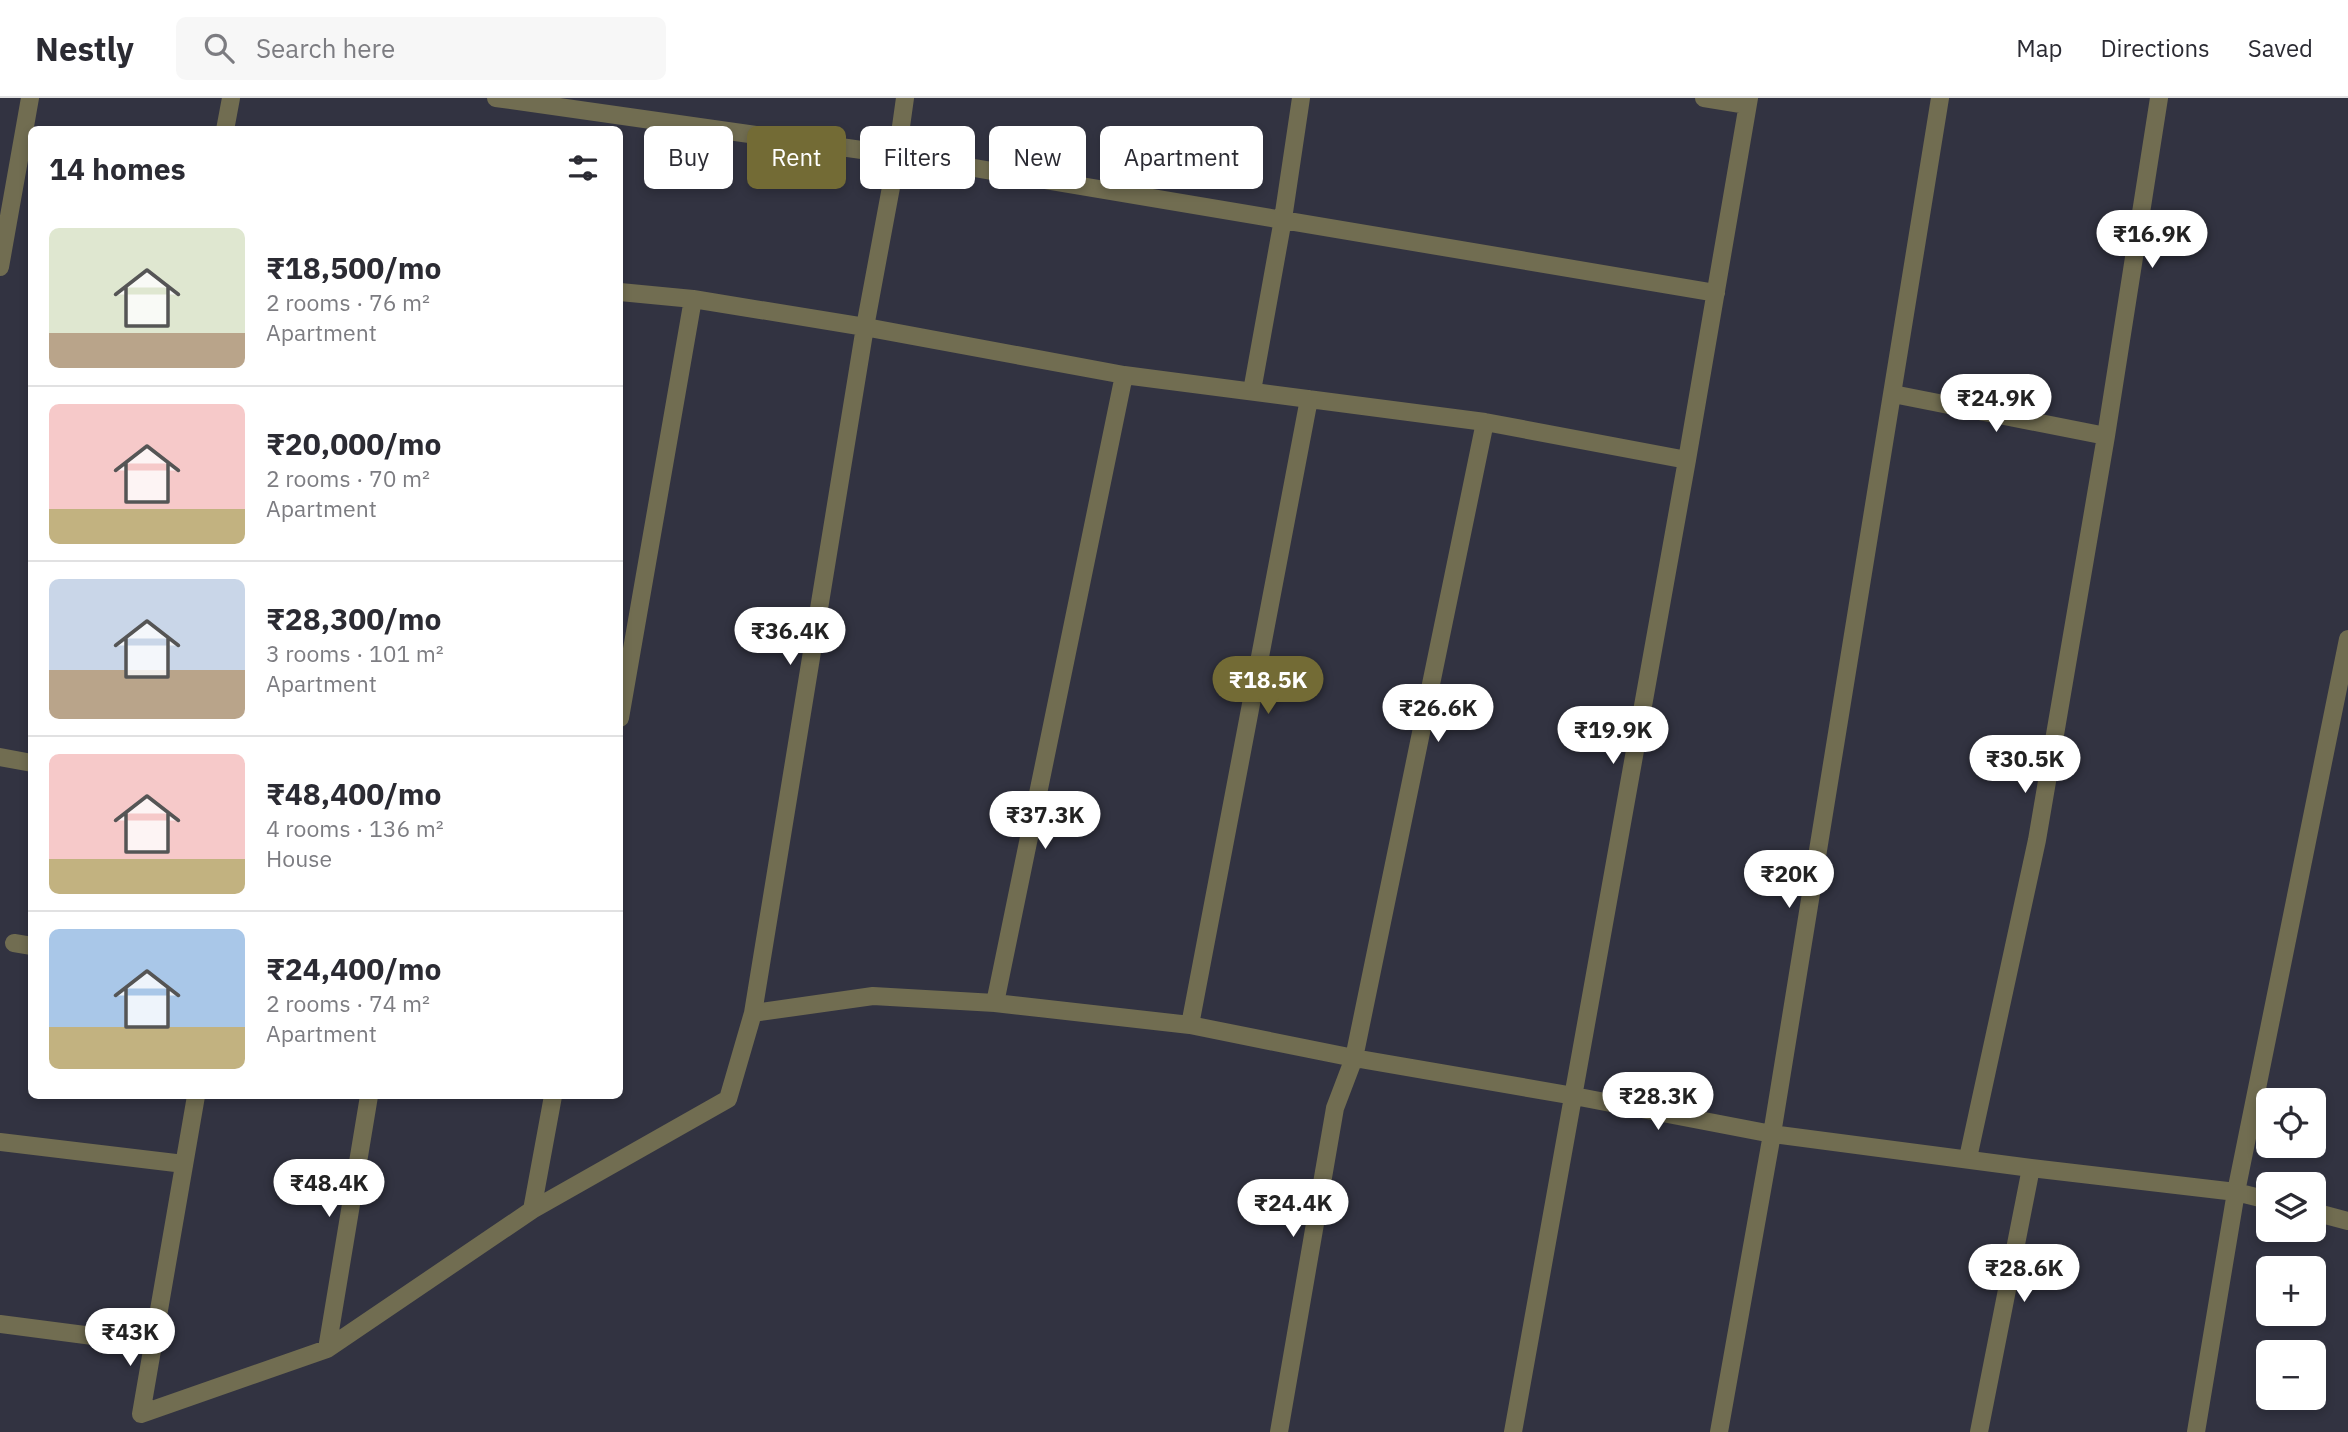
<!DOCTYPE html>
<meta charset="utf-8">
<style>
:root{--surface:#fff;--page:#f7f7f7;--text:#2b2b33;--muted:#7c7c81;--line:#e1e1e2;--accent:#736b35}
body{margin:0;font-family:"IBM Plex Sans",sans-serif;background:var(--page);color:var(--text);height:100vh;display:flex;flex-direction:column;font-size:26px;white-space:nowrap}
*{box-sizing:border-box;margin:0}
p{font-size:23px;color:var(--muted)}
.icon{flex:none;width:38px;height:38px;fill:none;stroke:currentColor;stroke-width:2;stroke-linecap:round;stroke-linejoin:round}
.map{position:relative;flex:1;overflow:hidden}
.sheet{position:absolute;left:28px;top:28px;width:595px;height:973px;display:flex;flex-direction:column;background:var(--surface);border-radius:10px;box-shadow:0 4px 10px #0003}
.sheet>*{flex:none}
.top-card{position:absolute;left:644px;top:28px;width:665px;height:63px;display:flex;gap:14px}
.buttons{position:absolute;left:2256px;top:990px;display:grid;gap:14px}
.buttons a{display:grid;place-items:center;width:70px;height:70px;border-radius:10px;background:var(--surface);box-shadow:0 4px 10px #0003;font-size:35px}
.price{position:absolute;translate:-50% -60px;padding:0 16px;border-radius:24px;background:#fff;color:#222;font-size:23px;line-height:46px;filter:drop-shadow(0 2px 4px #0008)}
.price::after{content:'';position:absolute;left:50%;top:42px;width:21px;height:16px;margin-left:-10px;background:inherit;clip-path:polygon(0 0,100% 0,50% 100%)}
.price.on{background:var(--accent);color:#fff}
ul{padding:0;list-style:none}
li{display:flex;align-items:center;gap:21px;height:175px;padding:0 21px}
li+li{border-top:2px solid var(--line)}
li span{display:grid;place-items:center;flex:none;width:196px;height:140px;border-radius:10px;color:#555}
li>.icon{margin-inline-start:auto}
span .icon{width:84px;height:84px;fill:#fffc;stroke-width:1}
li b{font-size:30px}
h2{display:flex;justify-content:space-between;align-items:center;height:84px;padding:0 21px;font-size:30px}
.tag{padding:0 24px;border-radius:10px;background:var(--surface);box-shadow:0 4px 10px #0003;font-size:24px;line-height:63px}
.tag.on{background:var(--accent);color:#fff}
header{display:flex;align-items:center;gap:42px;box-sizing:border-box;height:98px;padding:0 35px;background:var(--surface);border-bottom:2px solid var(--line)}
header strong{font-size:33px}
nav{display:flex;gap:38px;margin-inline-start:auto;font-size:24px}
.search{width:490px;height:63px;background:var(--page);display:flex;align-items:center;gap:18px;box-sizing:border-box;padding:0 24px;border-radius:10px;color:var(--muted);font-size:26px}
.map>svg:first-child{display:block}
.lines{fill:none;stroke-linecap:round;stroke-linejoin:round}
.minor{stroke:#716d51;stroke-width:18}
</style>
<header>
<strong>Nestly</strong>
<div class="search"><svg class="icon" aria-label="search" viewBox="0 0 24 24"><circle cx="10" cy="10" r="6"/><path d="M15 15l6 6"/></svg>Search here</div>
<nav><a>Map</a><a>Directions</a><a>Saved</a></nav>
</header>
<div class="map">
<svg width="2348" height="1334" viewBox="0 0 2348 1334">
<rect width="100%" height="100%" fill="#323341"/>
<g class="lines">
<path class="minor" d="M496,0L897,57L1716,195
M1704,0L1747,7
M225,32L231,0
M0,169L30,0
M620,194L693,201L865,229L1124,277L1485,324L1687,362
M1124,277L995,905L1190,927L1354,960L1574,998L1772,1036L2031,1070L2236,1094L2268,1102
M1252,293L1283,121L1301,0
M1893,296L2106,338
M620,620L693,201
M0,659L32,665
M14,845L32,848
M753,915L865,229L897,57L905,0
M1190,927L1309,301
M196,998L141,1316L327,1251L532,1112L728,1001L753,915L873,898L995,905
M0,1044L184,1066
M1968,1060L2037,742L2106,338L2159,0
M532,1112L553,998
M2314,1114L2348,1123
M0,1226L154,1246
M327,1251L369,998
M1279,1334L1335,1010L1354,960L1485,324
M1513,1334L1687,362L1749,0
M1719,1334L1772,1036L1940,0
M1979,1334L2031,1070
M2196,1334L2236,1094L2348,541"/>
</g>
</svg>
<div class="buttons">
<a><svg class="icon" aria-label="locate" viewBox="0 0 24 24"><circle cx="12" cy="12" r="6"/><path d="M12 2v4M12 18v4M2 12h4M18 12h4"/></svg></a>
<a><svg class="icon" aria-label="layers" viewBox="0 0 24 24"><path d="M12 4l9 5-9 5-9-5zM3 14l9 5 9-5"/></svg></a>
<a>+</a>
<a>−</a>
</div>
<b class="price" style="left:2152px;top:172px">₹16.9K</b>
<b class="price" style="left:1996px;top:336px">₹24.9K</b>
<b class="price" style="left:790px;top:569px">₹36.4K</b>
<b class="price on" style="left:1268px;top:618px">₹18.5K</b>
<b class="price" style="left:1438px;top:646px">₹26.6K</b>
<b class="price" style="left:1613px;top:668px">₹19.9K</b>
<b class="price" style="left:2025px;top:697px">₹30.5K</b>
<b class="price" style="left:1045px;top:753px">₹37.3K</b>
<b class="price" style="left:1789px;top:812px">₹20K</b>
<b class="price" style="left:1658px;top:1034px">₹28.3K</b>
<b class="price" style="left:329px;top:1121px">₹48.4K</b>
<b class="price" style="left:1293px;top:1141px">₹24.4K</b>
<b class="price" style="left:2024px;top:1206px">₹28.6K</b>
<b class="price" style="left:130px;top:1270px">₹43K</b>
<div class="top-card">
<a class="tag">Buy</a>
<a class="tag on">Rent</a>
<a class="tag">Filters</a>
<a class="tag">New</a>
<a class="tag">Apartment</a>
</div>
<section class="sheet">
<h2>14 homes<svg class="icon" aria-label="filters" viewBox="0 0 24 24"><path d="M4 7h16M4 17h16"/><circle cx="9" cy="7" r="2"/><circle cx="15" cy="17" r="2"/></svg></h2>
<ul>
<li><span style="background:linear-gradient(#dfe7d0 75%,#b9a48a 0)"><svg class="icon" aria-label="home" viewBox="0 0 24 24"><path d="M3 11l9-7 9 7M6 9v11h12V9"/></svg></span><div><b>₹18,500/mo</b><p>2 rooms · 76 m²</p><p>Apartment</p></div></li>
<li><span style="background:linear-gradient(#f6c9c9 75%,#c2b280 0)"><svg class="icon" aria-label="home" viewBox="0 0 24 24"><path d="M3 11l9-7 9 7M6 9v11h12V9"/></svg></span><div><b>₹20,000/mo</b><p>2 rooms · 70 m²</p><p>Apartment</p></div></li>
<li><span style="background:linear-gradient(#c9d6e8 65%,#b9a48a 0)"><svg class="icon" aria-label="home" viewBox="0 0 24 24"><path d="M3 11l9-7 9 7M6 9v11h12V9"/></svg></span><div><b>₹28,300/mo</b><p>3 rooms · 101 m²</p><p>Apartment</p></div></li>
<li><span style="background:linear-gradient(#f6c9c9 75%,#c2b280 0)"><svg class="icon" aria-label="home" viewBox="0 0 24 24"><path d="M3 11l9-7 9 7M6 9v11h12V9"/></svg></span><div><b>₹48,400/mo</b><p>4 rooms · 136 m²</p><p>House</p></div></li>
<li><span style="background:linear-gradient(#a9c7e8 70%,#c2b280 0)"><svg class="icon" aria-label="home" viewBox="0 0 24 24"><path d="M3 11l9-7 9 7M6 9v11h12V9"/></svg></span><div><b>₹24,400/mo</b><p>2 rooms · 74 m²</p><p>Apartment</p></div></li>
</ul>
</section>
</div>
